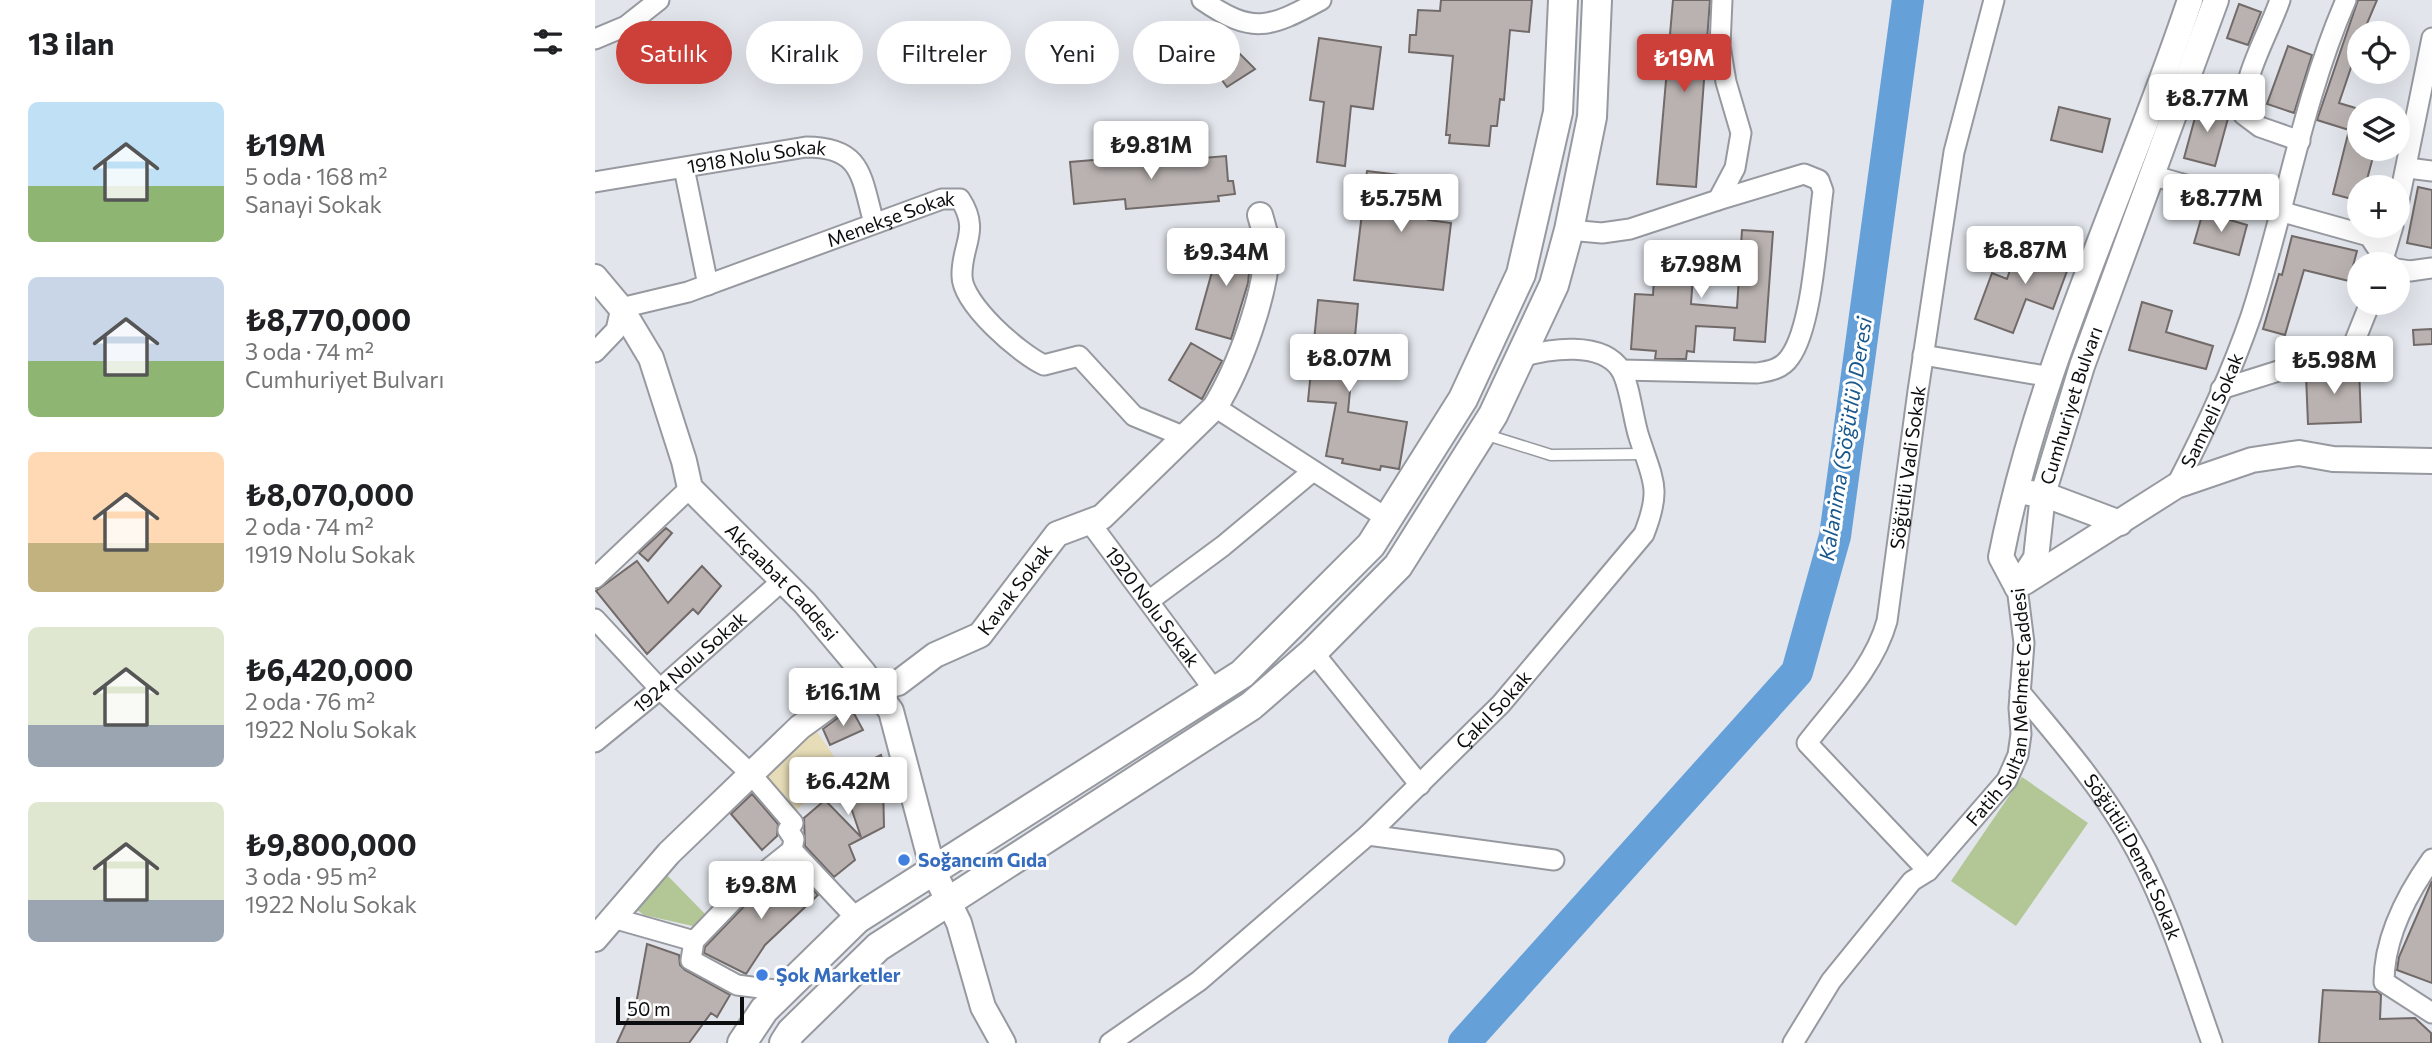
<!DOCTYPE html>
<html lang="tr">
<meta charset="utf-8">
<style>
:root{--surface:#fff;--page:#f6f6f6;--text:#202124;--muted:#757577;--accent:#cd3f39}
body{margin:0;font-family:Commissioner,sans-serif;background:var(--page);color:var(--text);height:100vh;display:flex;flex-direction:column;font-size:26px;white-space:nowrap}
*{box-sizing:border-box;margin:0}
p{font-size:23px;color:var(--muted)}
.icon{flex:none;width:38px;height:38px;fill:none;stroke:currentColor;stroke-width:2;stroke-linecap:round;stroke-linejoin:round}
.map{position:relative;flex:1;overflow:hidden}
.panel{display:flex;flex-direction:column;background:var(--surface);width:595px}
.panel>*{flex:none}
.top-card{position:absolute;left:21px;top:21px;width:665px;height:63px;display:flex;gap:14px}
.buttons{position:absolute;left:1752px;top:21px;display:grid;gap:14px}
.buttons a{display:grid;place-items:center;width:63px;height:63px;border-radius:50%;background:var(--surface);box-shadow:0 7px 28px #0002;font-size:35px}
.scale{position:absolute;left:21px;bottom:18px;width:128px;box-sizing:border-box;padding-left:7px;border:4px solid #0c0d0f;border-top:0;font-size:19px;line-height:24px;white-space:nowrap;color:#0c0d0f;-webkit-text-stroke:5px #fff;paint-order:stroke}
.price{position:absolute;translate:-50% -60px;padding:0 16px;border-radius:7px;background:#fff;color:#222;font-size:23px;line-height:46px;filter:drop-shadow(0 2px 4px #0008)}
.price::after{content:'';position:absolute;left:50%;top:42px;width:21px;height:16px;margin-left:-10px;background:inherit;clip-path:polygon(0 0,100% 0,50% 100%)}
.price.selected{background:var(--accent);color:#fff}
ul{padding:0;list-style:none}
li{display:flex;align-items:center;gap:21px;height:175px;padding:0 28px}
li span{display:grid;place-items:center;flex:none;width:196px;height:140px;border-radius:10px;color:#555}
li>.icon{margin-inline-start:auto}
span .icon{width:84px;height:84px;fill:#fffc;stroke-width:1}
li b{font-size:30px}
h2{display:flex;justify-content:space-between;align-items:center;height:84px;padding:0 28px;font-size:30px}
.tag{padding:0 24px;border-radius:32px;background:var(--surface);box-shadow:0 7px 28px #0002;font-size:24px;line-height:63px}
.tag.selected{background:var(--accent);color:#fff}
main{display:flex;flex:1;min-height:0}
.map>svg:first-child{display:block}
.green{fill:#b3c696}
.sand{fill:#e6dcb7}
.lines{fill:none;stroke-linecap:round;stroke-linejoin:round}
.river{stroke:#66a0d9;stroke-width:32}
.building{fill:#b9b2b0;stroke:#716a68;stroke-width:2}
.service-casing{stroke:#96999f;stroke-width:13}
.minor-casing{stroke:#96999f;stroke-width:23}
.tertiary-casing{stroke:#96999f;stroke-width:28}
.secondary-casing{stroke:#96999f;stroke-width:32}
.service{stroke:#fff;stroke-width:10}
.minor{stroke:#fff;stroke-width:19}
.tertiary{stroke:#fff;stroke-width:24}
.secondary{stroke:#fff;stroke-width:28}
.shop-dot{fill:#3f7fe0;stroke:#fff;stroke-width:2.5}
.labels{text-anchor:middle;stroke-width:6;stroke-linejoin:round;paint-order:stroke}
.street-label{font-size:19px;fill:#0c0d0f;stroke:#fff}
.shop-label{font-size:19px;font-weight:bold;fill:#366cbe;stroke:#fff;text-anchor:start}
.water-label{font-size:21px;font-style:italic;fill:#19588d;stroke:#fff}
</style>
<main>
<section class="panel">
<h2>13 ilan<svg class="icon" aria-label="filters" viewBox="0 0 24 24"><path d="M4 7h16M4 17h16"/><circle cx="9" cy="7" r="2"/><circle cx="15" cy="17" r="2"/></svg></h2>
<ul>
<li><span style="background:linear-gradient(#bfe0f5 60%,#8fb573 0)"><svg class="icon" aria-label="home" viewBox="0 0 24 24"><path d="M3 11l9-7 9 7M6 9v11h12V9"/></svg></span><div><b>₺19M</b><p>5 oda · 168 m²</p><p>Sanayi Sokak</p></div></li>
<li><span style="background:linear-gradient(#c9d6e8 60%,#8fb573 0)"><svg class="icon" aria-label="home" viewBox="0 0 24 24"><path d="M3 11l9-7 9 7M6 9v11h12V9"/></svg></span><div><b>₺8,770,000</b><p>3 oda · 74 m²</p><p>Cumhuriyet Bulvarı</p></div></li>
<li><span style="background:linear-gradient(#ffd9b3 65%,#c2b280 0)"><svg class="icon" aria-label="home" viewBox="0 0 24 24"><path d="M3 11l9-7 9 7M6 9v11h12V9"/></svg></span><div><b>₺8,070,000</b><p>2 oda · 74 m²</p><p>1919 Nolu Sokak</p></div></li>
<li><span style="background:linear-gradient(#dfe7d0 70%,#9aa5b1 0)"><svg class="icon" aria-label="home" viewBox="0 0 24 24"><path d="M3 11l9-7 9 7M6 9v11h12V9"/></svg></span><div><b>₺6,420,000</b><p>2 oda · 76 m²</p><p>1922 Nolu Sokak</p></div></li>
<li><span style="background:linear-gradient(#dfe7d0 70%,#9aa5b1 0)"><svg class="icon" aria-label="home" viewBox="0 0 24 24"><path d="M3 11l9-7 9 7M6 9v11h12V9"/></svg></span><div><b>₺9,800,000</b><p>3 oda · 95 m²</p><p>1922 Nolu Sokak</p></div></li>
</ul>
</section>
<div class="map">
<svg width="1837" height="1043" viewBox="0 0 1837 1043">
<rect width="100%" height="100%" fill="#e2e6ec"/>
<path class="green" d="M1427,777L1493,823L1421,926L1356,881Z
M72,875L112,916L102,927L49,915L42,910Z"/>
<path class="sand" d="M220,729L243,762L242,769L199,813L167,771Z"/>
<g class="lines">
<path class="river" d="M869,1043L1202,672L1240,536L1313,0"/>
</g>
<path class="building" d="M846,0H937L934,32L915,30L909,100L905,99L902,126H896L894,146L854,143L855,135H851L858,56L814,52L815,35H821L823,10L845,11Z
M1078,0H1115L1101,187L1062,184Z
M1763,0H1782L1768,33H1764V44L1744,103L1764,109V153L1778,157L1770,187H1764V201L1738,194L1754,130L1722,120Z
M1644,4L1666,12L1653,45L1632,38Z
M724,38L786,47L778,109L756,106L750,166L722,162L729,102L715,100Z
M636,45L660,69L632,87L610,57Z
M1693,46L1717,55L1699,113L1672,104Z
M1604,103L1635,111L1620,166L1589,158Z
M1464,107L1515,119L1507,152L1456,140Z
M547,156V163L631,156L633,181H638L640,194L623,196L624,201L531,209L530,199L479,204L475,162Z
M772,171L838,179L833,220L856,223L848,290L759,280Z
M1823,187L1837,190V248L1812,243Z
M1608,212L1652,225L1644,255L1599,243Z
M1147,230L1178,232L1170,342L1139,340L1140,328L1101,326L1099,352L1092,351L1091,359H1060L1061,351L1036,349L1040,294L1058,295L1061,244L1100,247L1096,304L1142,308Z
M627,236L657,244L653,283L636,339L601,329Z
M1697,236L1762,251L1754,281L1709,270L1690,335L1668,329L1684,274L1687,275Z
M1442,238L1479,252L1458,309L1431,299L1418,333L1380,319L1397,273L1412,279L1417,264L1430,269Z
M723,300L763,304L753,412L812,422L804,469L786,466L785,470L747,463L748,459L731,456L741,403L713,401Z
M1547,302L1577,311L1571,332L1618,346L1611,369L1534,350Z
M1837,329V344L1819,345L1818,330Z
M596,343L627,361L607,399L574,380Z
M1764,367L1766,422L1713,424L1711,375L1733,368Z
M71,528L77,533L53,561L44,553Z
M42,561L73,603L107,566L126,586L103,614L98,609L52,654L1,591Z
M256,708L268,730L235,745L228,729Z
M286,755L294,780L288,783L289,827L254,845L260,860L239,877L210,846L209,818L230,800L266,837L245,775Z
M157,794L183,824L182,836L167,850L136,814Z
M196,867L223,895L170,945L151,974L109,953L110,947L160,895Z
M1837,881V983L1802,970L1804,957Z
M52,944L84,955L85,965L90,970L135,995L122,1017L116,1013L94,1043H22L42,999Z
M1728,990L1783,992L1786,995L1785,1019L1820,1018L1836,1033V1043H1724Z"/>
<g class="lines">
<defs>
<path id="service" d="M889,434L956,455L1050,454"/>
<g id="minor">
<path d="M607,0C658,35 674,28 726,0"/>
<path d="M1685,0C1673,35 1646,78 1649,115L1665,127L1705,141"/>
<path d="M0,39L31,26L64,0"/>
<path d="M89,168L113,285"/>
<path d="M1813,168L1837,171"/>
<path d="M1559,176L1774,236L1793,264"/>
<path id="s1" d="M0,182L211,147C268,147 266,177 279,223"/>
<path d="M1802,210L1837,38"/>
<path d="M974,230L1007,233L1035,229L1123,200L1140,168L1146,133L1131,82L1125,46L1127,0"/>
<path d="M1787,263L1798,226"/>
<path d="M1802,269L1815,271L1837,268"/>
<path id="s2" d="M0,352L21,330L26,308L93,292L347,199H365C386,231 366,245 367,276C367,304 425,354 449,365L484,356L539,416L590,437"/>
<path d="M1328,355L1456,377"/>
<path d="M1026,370L1162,373C1175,371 1187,369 1195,357C1218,325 1222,233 1228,191L1224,180L1209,174L1123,200"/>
<path d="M1626,389L1750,350L1759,343L1775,303"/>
<path d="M620,407L793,519"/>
<path id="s3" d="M1581,486C1609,432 1636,374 1656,316C1690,212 1707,101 1751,0"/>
<path id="s4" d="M496,524L620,691"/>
<path d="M0,578L95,488"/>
<path d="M555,600L628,546L718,471"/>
<path d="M0,619L65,689L155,773L198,823L193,830L199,839L197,850"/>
<path d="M718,652L825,785"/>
<path id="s5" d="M1425,692C1463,738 1502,782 1532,834C1570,898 1592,973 1617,1043"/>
<path id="s6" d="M0,742L65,689L187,581"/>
<path d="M773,835L959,860"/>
<path d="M1837,859C1812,894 1789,938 1789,982L1837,1013"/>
<path id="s7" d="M1333,871L1212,743C1241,705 1279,668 1292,621L1323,391L1359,152L1399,0"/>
<path d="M18,918L99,941L96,960L142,985L188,991"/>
<path d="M99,941L152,886L197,850L262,919"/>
<path id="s8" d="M515,1043L604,981L773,835L906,704L1049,534C1067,488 1058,481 1044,437C1038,419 1035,385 1026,370C1007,340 953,349 926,357"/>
<path id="s9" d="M1198,1043L1236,981L1317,881L1333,871L1412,780L1423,755L1426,734L1424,708L1429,643L1422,587"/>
</g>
<g id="tertiary">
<path id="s10" d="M0,277L26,308L56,358L89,461L95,488L210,603L268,672L296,711L338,870L364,923L388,1007L408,1043"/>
<path d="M1434,493L1448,494L1525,523"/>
<path d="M1430,582L1581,486L1657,460L1704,453L1738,459L1837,461"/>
<path d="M1422,587L1406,557C1444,364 1533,186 1595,0"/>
<path id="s11" d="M1422,587L1441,558L1448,494L1487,366L1621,0"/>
<path id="s12" d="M0,939L74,853L205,727L256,690L268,686L279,689L303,683L340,655L385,635L462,534L507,517L620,407C644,368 672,293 672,247C672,237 668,226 665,215"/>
</g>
<path id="secondary" d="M147,1043L169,1010L262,919L647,674L776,545L868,399L926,274L963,112L968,0
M189,1043L196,1032L283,947L656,706L718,652L803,566L898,415L959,285L974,230L997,117L1002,0"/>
</defs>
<use href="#service" class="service-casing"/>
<use href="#minor" class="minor-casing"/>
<use href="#tertiary" class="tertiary-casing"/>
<use href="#secondary" class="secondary-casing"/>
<use href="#service" class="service"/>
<use href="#minor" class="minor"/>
<use href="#tertiary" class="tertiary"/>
<use href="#secondary" class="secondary"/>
</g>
<g class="shop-dot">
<circle cx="309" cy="860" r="7"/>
<circle cx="167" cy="975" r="7"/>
</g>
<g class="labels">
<g class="street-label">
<text dy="7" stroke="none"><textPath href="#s1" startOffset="164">1918 Nolu Sokak</textPath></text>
<text dy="7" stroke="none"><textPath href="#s2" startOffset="338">Menekşe Sokak</textPath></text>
<text dy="7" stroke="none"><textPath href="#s11" startOffset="192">Cumhuriyet Bulvarı</textPath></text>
<text dy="7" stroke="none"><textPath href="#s3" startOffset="84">Samyeli Sokak</textPath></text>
<text dy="7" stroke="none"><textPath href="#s7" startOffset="478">Söğütlü Vadi Sokak</textPath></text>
<text dy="7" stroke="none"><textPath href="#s10" startOffset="366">Akçaabat Caddesi</textPath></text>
<text dy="7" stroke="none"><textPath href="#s12" startOffset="560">Kavak Sokak</textPath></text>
<text dy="7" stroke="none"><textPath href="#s4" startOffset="103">1920 Nolu Sokak</textPath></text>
<text dy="7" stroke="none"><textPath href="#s6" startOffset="124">1924 Nolu Sokak</textPath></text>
<text dy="7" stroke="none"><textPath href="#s9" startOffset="410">Fatih Sultan Mehmet Caddesi</textPath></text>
<text dy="7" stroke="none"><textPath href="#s8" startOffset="509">Çakıl Sokak</textPath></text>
<text dy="7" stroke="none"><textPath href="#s5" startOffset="201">Söğütlü Demet Sokak</textPath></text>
</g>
<g class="shop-label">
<text x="323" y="867">Soğancım Gıda</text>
<text x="181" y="982">Şok Marketler</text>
</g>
<g class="water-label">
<text transform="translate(1251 439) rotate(-81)" y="7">Kalanima (Söğütlü) Deresi</text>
</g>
</g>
</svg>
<div class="buttons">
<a><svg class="icon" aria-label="locate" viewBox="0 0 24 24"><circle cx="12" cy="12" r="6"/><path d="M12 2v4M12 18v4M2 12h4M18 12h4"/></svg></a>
<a><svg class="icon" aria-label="layers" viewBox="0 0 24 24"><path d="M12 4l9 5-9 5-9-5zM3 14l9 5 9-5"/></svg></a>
<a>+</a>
<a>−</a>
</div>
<div class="scale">50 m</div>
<b class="price selected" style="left:1089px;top:94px">₺19M</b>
<b class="price" style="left:1612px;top:134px">₺8.77M</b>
<b class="price" style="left:556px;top:181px">₺9.81M</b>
<b class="price" style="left:806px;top:234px">₺5.75M</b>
<b class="price" style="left:1626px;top:234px">₺8.77M</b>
<b class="price" style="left:1430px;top:286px">₺8.87M</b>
<b class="price" style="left:631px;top:288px">₺9.34M</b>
<b class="price" style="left:1106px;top:300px">₺7.98M</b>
<b class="price" style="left:754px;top:394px">₺8.07M</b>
<b class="price" style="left:1739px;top:396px">₺5.98M</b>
<b class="price" style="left:248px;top:728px">₺16.1M</b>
<b class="price" style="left:253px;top:817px">₺6.42M</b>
<b class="price" style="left:166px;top:921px">₺9.8M</b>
<div class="top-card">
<a class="tag selected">Satılık</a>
<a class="tag">Kiralık</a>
<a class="tag">Filtreler</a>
<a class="tag">Yeni</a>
<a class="tag">Daire</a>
</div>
</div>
</main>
